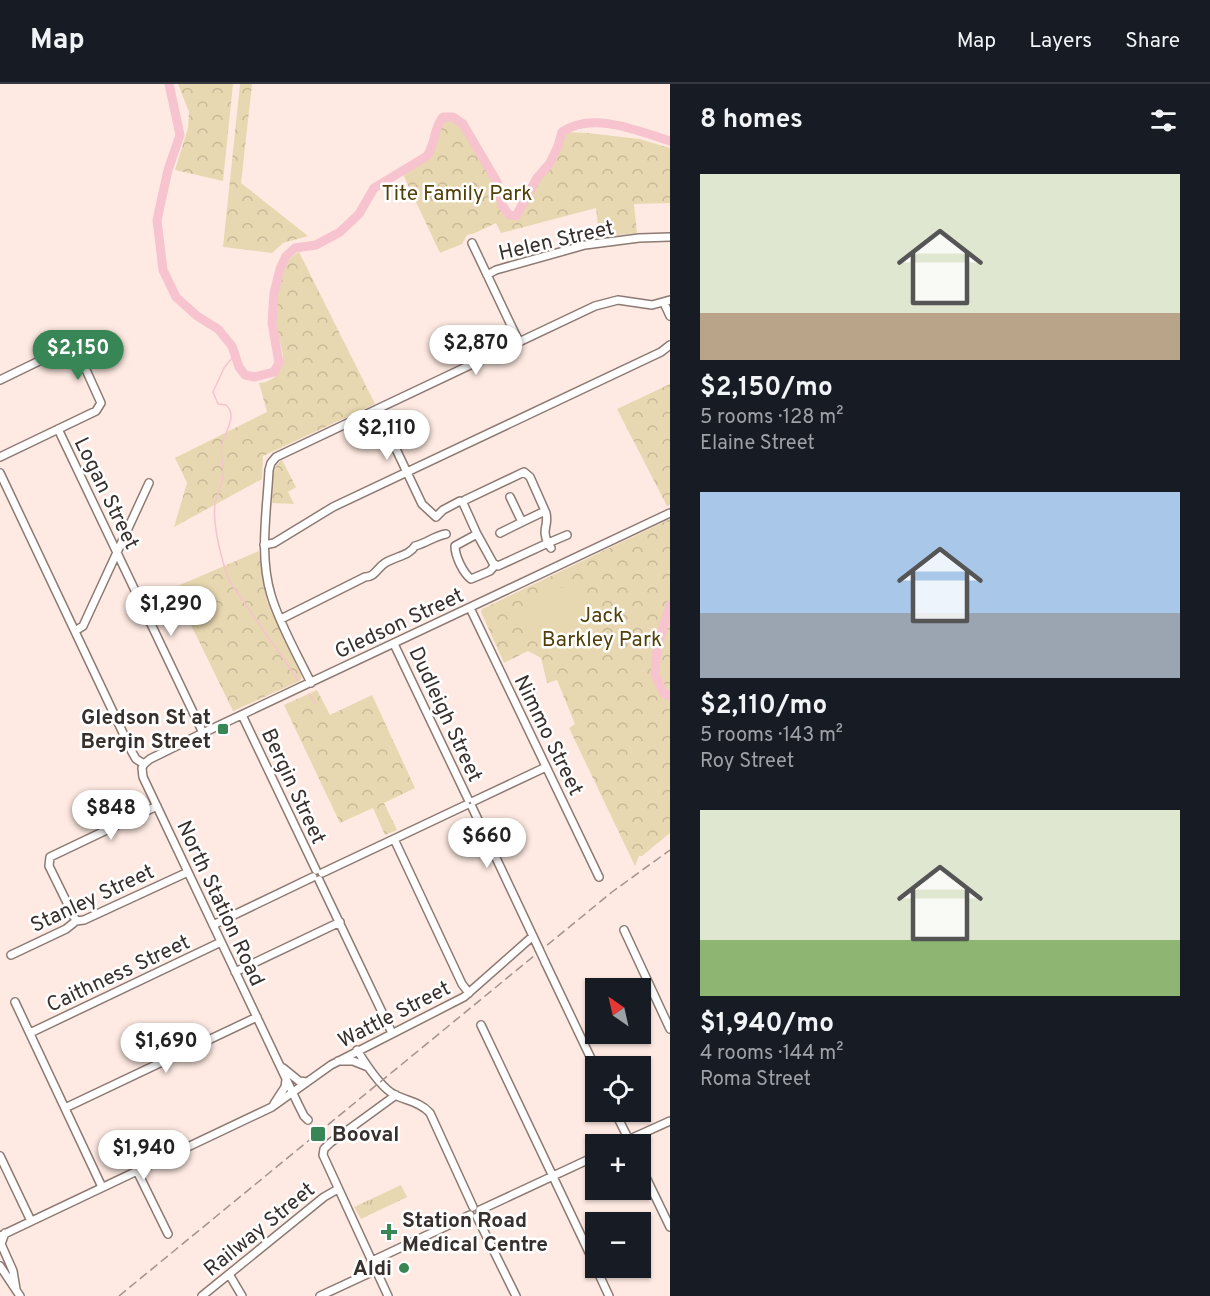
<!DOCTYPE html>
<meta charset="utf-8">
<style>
:root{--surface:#171b24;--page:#20242c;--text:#f1f3f6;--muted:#9ea1a6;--line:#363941;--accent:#388656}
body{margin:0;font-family:Overpass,sans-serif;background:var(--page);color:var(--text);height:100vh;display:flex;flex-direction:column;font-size:22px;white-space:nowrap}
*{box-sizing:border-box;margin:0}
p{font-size:20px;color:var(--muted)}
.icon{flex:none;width:33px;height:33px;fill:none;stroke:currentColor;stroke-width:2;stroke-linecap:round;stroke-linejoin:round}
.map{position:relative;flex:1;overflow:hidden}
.sheet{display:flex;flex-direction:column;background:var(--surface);width:540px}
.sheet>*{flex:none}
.needle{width:39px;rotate:326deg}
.fabs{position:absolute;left:585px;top:894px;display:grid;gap:12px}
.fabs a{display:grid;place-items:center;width:66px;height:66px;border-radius:0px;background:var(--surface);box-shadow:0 2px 4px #0004;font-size:30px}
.price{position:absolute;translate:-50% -51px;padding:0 14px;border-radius:21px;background:#fff;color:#222;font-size:20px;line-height:39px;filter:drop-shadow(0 2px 3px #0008)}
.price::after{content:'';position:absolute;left:50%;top:36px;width:18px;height:14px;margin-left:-9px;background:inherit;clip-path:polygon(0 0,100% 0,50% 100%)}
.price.on{background:var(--accent);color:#fff}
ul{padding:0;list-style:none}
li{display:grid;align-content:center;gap:12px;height:318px;padding:0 30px}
li span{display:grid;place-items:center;height:186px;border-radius:0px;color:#555}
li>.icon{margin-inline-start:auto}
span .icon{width:108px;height:108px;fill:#fffc;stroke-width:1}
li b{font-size:26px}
h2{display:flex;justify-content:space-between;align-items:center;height:72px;padding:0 30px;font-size:26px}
header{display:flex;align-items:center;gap:36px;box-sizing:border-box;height:84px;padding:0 30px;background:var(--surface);border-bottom:2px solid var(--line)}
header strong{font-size:28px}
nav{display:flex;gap:33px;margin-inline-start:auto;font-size:21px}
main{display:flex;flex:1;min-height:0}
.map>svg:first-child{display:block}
.grass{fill:url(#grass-tufts)}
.park{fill:url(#park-crowns)}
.garden{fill:#e8d8b1}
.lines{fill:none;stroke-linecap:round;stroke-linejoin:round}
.stream{stroke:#f6c3cf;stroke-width:1.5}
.river{stroke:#f6c3cf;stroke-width:9}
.minor-casing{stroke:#8c7a73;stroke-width:10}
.minor{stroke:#fff;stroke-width:7}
.rail{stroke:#a1938d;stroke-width:1.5;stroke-dasharray:9 4.5;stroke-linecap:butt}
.minor-bridge-casing{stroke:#8c7a73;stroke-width:10;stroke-linecap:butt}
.minor-bridge{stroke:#fff;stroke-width:7}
.poi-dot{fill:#388656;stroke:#fff;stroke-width:2}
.labels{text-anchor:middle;stroke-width:5;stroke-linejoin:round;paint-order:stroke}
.park-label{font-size:21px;fill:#513f07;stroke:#fff}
.street-label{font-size:21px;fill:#38302d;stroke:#fff}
.poi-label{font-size:21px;font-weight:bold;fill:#38302d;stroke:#fff;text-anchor:end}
</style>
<header>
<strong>Map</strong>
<nav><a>Map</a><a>Layers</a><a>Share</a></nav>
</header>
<main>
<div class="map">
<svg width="670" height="1212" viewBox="0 0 670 1212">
<defs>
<pattern id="grass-tufts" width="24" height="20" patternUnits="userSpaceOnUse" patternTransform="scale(1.5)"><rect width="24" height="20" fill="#e8d8b1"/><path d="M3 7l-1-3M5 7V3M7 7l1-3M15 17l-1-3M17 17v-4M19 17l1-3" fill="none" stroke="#c8ba99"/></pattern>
<pattern id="park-crowns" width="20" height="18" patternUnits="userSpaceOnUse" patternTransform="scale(1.5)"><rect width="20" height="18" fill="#e8d8b1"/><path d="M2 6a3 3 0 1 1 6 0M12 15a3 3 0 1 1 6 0" fill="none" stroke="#c8ba99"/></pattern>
</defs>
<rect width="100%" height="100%" fill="#feeae2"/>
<path class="grass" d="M401,1101L407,1113L361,1135L354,1123Z"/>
<path class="park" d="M178,0H233L223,97L175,86L188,44L189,28Z
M240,0H252L241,99L308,152L283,159L272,169L223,163Z
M443,33H453L463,40L497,98L502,121L509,131L516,132L520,128L537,94L550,79L558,62L562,48L588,49L639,55L670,64V119L634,120L637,149L599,153L596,124L501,149L496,139L475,149L467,151L462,160L440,169L401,86C411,81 427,75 432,64C437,52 433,45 443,33Z
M299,168L375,320L263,372L262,395L174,443L187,399L175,374L267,328L259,299C271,299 283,288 283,275C283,264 277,251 276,239C274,221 277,191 289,176C291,173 296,170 299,168Z
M670,300V421L667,422L617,325Z
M282,376L296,403L288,408L294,420L272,419C273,406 269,383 282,376Z
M670,435V749L642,772H639L635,782L569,644L575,640L557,596L547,599L541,574L528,567L504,579L481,528L482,525Z
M259,467L267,517L302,593L300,597L233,627L173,504Z
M317,606L330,631L372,611L415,704L384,719L397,746L385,751L373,724L340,739L284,621Z"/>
<path class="garden" d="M570,503C588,505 593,531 585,544C572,567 543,570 526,550C525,544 522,536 523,530C526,509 553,504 570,503Z"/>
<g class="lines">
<path class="stream" d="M235,270L224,284L213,308L218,320L226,321C238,331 225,348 222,360C219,371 225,382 223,392C222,402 217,410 215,419C212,440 222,479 230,498L298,596
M309,610L315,619"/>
<path class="river" d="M169,0L180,51L168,86L157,136L163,186L176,213L197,232L218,245L232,262L239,283L245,291L255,293L274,288L279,279L272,239L274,209L280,185L286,172L295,164L316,161L340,148L359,130L374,104L427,72C436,59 433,45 443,33H453L463,40L497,98L502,121L509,131L516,132L537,94L550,79L558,62L562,48C593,27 638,47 670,57
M670,521L657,564L655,591L664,610L670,612"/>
<defs>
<path id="minor" d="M472,159L519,258
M487,191L496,186L585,161L639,154L670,153
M664,219L670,232
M0,296L68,263H73L77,266L101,319L96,327L0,373
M377,325L422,420L436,433L443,426L460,417L463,419
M58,345L203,649
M0,389L132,668L136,675L144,680
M510,413L522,438L545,427
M500,449L522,438
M477,450L463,419L465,416L524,388L530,393L546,429C549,442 541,445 548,459L567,451
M264,461L274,459L333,423L661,268L670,261
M495,481L490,487L471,495C463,489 455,472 455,462L477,450L493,479L498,482L548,459L551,464
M470,524L599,793
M281,535L365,493C375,493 377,484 385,479C396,472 409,472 415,462C427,459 434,452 446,450
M75,547L83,542L149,399
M394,560L468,715
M311,599C298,572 279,539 271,511C259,471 267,427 269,386L271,379L276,373L595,222L618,216L652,221L670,216
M242,631L316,786
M144,680L150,675L203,649L670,429
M144,680L142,684L143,693L298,1020L304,1032L308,1036
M474,717L546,683
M472,723L539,865
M394,755L462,900L469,909
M322,789L466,721
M319,796L392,949
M76,837L49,782L50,773L157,722
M213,841L313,793
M624,846L670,945
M11,871L66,845L76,837L84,836L188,788
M545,878L596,985
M235,888L340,838
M15,918L102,1103
M481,941L596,1183
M30,949L221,858
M357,966C365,979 381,1004 395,1011C407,1017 420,1018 430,1029L473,1123
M338,977H353L368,983
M283,984L299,997L307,998
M274,1020L285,1003L286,996
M65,1024L257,933
M615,1028L631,1060
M619,1060L670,1037
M0,1072L31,1137
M640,1081L670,1143
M137,1087L168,1150
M480,1126L596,1072
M477,1133L516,1212
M5,1149L1,1160L13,1187L16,1205
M0,1152L272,1023L331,981L464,913L533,852
M372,1177L470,1131
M0,1182L20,1212
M596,1184L609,1212
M229,1190L242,1212
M202,1212L324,1113L338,1105
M320,1212L376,1186
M388,1212L323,1071L324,1065L330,1059L396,1011"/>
</defs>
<use href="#minor" class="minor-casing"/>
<use href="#minor" class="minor"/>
<path class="rail" d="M119,1212L612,808L670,766"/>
<defs>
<path id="minor-bridge" d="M539,865L545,878"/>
</defs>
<use href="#minor-bridge" class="minor-bridge-casing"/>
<use href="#minor-bridge" class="minor-bridge"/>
</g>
<g class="poi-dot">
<rect x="217" y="639" width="12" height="12" rx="3"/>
<rect x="310" y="1042" width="16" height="16" rx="3"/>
<path d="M386 1139h6v6h6v6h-6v6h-6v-6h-6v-6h6z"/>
<circle cx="404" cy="1184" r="6"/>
</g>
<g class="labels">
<g class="park-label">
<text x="457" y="116">Tite Family Park</text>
<text x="602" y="538">Jack<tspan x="602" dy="24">Barkley Park</tspan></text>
</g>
<g class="street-label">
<text transform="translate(556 156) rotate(-13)" y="7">Helen Street</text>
<text transform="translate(107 409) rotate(64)" y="7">Logan Street</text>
<text transform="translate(399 539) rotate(-25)" y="7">Gledson Street</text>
<text transform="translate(446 630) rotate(65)" y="7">Dudleigh Street</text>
<text transform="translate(549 651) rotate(64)" y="7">Nimmo Street</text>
<text transform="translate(294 702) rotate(65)" y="7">Bergin Street</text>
<text transform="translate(92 814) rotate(-25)" y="7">Stanley Street</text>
<text transform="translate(221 819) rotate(65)" y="7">North Station Road</text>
<text transform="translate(118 889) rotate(-25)" y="7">Caithness Street</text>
<text transform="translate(394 930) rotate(-27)" y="7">Wattle Street</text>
<text transform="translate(259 1145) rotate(-39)" y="7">Railway Street</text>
</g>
<g class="poi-label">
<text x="211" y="640">Gledson St at<tspan x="211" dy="24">Bergin Street</tspan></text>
<text x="332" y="1057" text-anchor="start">Booval</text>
<text x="402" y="1143" text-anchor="start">Station Road<tspan x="402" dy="24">Medical Centre</tspan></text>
<text x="392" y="1191">Aldi</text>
</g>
</g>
</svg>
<div class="fabs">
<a><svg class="needle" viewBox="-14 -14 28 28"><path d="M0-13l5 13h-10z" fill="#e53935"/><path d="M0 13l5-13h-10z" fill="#9ea1a6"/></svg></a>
<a><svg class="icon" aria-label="locate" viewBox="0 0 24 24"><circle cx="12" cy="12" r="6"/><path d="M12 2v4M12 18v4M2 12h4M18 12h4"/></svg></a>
<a>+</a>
<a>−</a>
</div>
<b class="price" style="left:476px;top:292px">$2,870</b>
<b class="price on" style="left:78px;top:297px">$2,150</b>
<b class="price" style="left:387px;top:377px">$2,110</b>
<b class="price" style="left:171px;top:553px">$1,290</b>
<b class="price" style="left:111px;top:757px">$848</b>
<b class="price" style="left:487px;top:785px">$660</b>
<b class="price" style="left:166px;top:990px">$1,690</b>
<b class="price" style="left:144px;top:1097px">$1,940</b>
</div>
<section class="sheet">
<h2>8 homes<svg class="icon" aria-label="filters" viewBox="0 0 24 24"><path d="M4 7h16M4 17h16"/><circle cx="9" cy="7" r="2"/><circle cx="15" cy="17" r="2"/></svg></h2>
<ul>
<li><span style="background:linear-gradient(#dfe7d0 75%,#b9a48a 0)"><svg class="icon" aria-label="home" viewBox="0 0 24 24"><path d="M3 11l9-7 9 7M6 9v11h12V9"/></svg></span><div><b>$2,150/mo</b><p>5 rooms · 128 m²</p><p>Elaine Street</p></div></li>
<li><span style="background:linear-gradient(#a9c7e8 65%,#9aa5b1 0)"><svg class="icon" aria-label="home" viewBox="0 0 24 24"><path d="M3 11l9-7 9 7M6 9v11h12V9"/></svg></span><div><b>$2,110/mo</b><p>5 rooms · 143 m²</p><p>Roy Street</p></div></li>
<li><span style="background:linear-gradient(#dfe7d0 70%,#8fb573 0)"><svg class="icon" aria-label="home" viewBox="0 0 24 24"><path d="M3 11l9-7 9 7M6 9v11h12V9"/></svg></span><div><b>$1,940/mo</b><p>4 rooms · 144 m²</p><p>Roma Street</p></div></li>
</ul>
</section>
</main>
